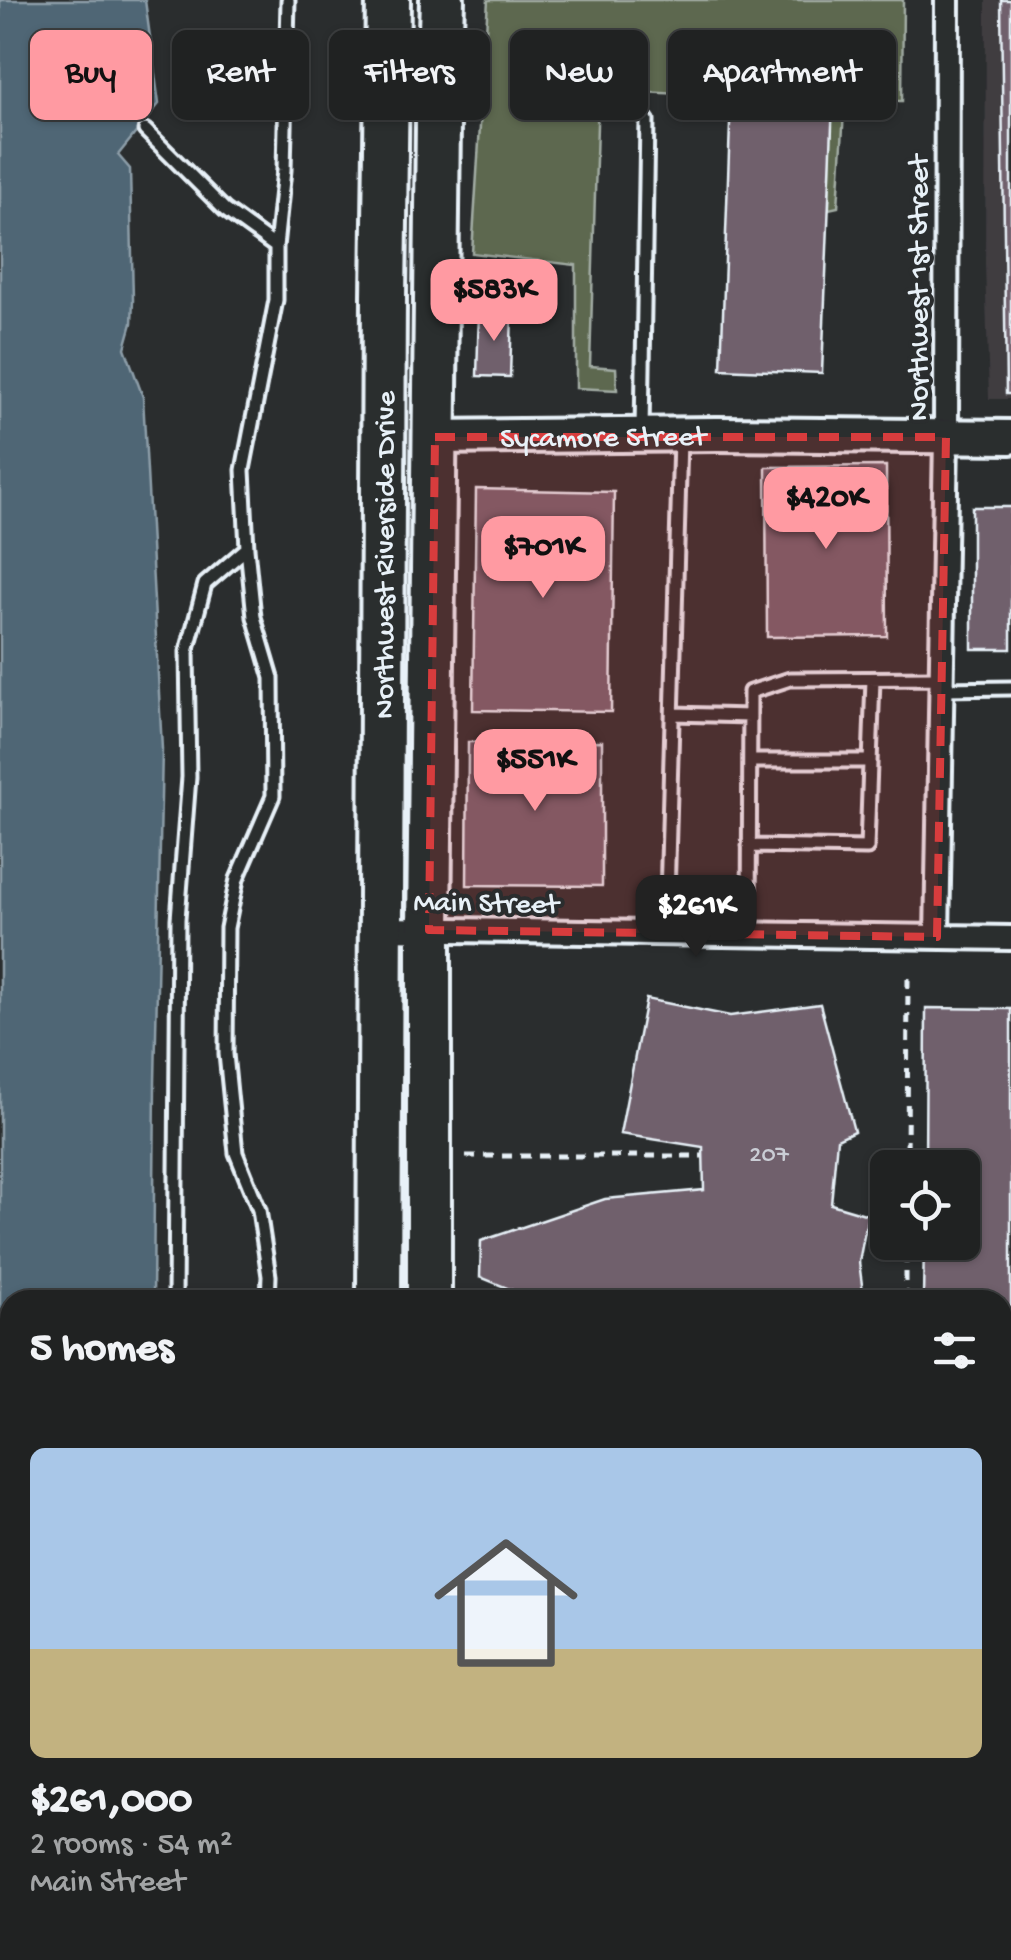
<!DOCTYPE html>
<meta charset="utf-8">
<style>
:root{--surface:#202222;--page:#282a2a;--text:#f1f3f6;--muted:#a2a4a5;--line:#3d3f40;--accent:#ff9aa2}
body{margin:0;font-family:"Gochi Hand",sans-serif;background:var(--page);color:var(--text);height:100vh;display:flex;flex-direction:column;font-size:38px;white-space:nowrap}
*{box-sizing:border-box;margin:0}
p{font-size:32px;color:var(--muted)}
.icon{flex:none;width:55px;height:55px;fill:none;stroke:currentColor;stroke-width:2;stroke-linecap:round;stroke-linejoin:round}
.map{position:relative;flex:1;overflow:hidden}
.side{position:absolute;left:0px;top:1290px;width:1012px;height:670px;display:flex;flex-direction:column;background:var(--surface);border-radius:30px 30px 0 0;box-shadow:0 2px 8px #0004,0 0 0 2px var(--line)}
.side>*{flex:none}
.top-card{position:absolute;left:30px;top:30px;width:952px;height:90px;display:flex;gap:20px}
.controls{position:absolute;left:870px;top:1150px;display:grid;gap:20px}
.controls a{display:grid;place-items:center;width:110px;height:110px;border-radius:15px;background:var(--surface);box-shadow:0 2px 8px #0004,0 0 0 2px var(--line);font-size:50px}
.price{position:absolute;translate:-50% -85px;padding:0 22px;border-radius:20px;background:var(--accent);color:#111;font-size:32px;line-height:65px;filter:drop-shadow(0 2px 5px #0008)}
.price::after{content:'';position:absolute;left:50%;top:60px;width:30px;height:22px;margin-left:-15px;background:inherit;clip-path:polygon(0 0,100% 0,50% 100%)}
.price.selected{background:#222;color:#fff}
ul{padding:0;list-style:none}
li{display:grid;align-content:center;gap:20px;height:530px;padding:0 30px}
li+li{border-top:2px solid var(--line)}
li span{display:grid;place-items:center;height:310px;border-radius:15px;color:#555}
li>.icon{margin-inline-start:auto}
span .icon{width:180px;height:180px;fill:#fffc;stroke-width:1}
li b{font-size:42px}
h2{display:flex;justify-content:space-between;align-items:center;height:120px;padding:0 30px;font-size:42px}
.chip{padding:0 35px;border-radius:15px;background:var(--surface);box-shadow:0 2px 8px #0004,0 0 0 2px var(--line);font-size:35px;line-height:90px}
.chip.selected{background:var(--accent);color:#111}
.map>svg:first-child{display:block}
.built{fill:#3f3c41}
.green{fill:#5d684f;stroke:#a2aca4;stroke-width:2.5}
.water{fill:#506675;stroke:#8d9ea9;stroke-width:2.5}
.building{fill:#6f606c;stroke:#e8f1f8;stroke-width:2.5}
.lines{fill:none;stroke-linecap:round;stroke-linejoin:round}
.lane-casing{stroke:#e8f1f8;stroke-width:19}
.street-casing{stroke:#e8f1f8;stroke-width:30}
.secondary-casing{stroke:#e8f1f8;stroke-width:40}
.highway-casing{stroke:#e8f1f8;stroke-width:50}
.path{stroke:#e8f1f8;stroke-width:5;stroke-dasharray:10 8;stroke-linecap:butt}
.lane{stroke:#2a2d2e;stroke-width:11}
.street{stroke:#2a2d2e;stroke-width:22}
.secondary{stroke:#2a2d2e;stroke-width:32}
.highway{stroke:#2a2d2e;stroke-width:42}
.marked{fill:#d83c3d;fill-opacity:0.2;stroke:#d83c3d;stroke-width:8;stroke-dasharray:20 12;stroke-linejoin:round}
.labels{text-anchor:middle;stroke-width:8;stroke-linejoin:round;paint-order:stroke}
.number-label{font-size:25px;fill:#cacdd5}
.street-label{font-size:30px;fill:#e8f1f8;stroke:#2a2d2e}
</style>
<div class="map">
<svg width="1011" height="1960" viewBox="0 0 1011 1960">
<rect width="100%" height="100%" fill="#2a2d2e"/>
<filter id="ink" filterUnits="userSpaceOnUse"><feTurbulence type="fractalNoise" baseFrequency=".01" numOctaves="2"/><feDisplacementMap in="SourceGraphic" scale="20" xChannelSelector="R" yChannelSelector="G"/><feConvolveMatrix kernelMatrix="1 2 1 2 8 2 1 2 1" color-interpolation-filters="sRGB"/></filter>
<g filter="url(#ink)">
<path class="built" d="M986,0H1011V399H989L985,264Z"/>
<path class="green" d="M488,0H903L902,101H849L844,111L838,207L829,209L832,101L598,90L590,366L616,368L617,390L576,388V265L472,253Z"/>
<path class="water" d="M0,0H145L159,104L118,155L130,169L133,300L132,323L125,348L143,397L162,749L155,1083L153,1300H10V1875L0,1908Z"/>
<path class="building" d="M1001,0H1011V394H1006Z
M731,97L833,101L822,373L721,369Z
M479,310L512,312L510,377L477,376Z
M886,466L887,636L767,637L766,467Z
M476,489L614,492L611,712L473,710Z
M972,507H1011V649H972Z
M602,741V886L467,885L468,742Z
M646,999L730,1016L820,1004L854,1131L837,1139L831,1204L868,1215L859,1262L864,1300H537L480,1277L481,1241L605,1199L704,1190L703,1147L620,1134Z
M926,1008L1011,1009V1397H1002V1300H923L924,1242H962V1168H925Z
M1002,1688H1011V1745H1002Z
M1005,1787H1011V1856L1004,1855Z"/>
<g class="lines">
<defs>
<path id="lane" d="M145,130L225,210L276,247
M642,431L647,120
M942,689L1011,688
M673,714L750,716
M750,761H870
M749,846L867,848L873,679
M666,933L680,439
M749,934L750,692L790,679L942,678
M175,1300L178,919L189,777L187,652L205,584L247,548
M268,1300L269,1276L259,1210L236,1153L226,1054L227,928L237,879L273,796L272,678L254,617L247,548L243,470L276,300V247L284,170L288,0
M680,1950L683,1960
M799,1950V1960
M855,1950V1960
M266,1960L267,1950
M701,1960L704,1950"/>
<path id="street" d="M381,929L1011,938
M937,937L946,437L947,0
M1002,1448H1011
M941,1950V1960"/>
<g id="secondary">
<path id="s1" d="M435,437L717,434L1011,437"/>
<path d="M1002,1946L1011,1947"/>
</g>
<g id="highway">
<path id="s2" d="M379,1300L384,296L388,0"/>
<path d="M429,1300V930L438,121L442,0"/>
<path d="M376,1960V1950"/>
<path d="M428,1960V1950"/>
</g>
</defs>
<use href="#lane" class="lane-casing"/>
<use href="#street" class="street-casing"/>
<use href="#secondary" class="secondary-casing"/>
<use href="#highway" class="highway-casing"/>
<path class="path" d="M466,1156H703
M907,1168L908,978
M906,1300V1242
M1002,1662H1011
M290,1950C304,1951 322,1950 333,1960
M223,1960L227,1950"/>
<use href="#lane" class="lane"/>
<use href="#street" class="street"/>
<use href="#secondary" class="secondary"/>
<use href="#highway" class="highway"/>
</g>
</g>
<path class="marked" d="M435,437H946L937,937L429,930Z"/>
<g class="labels">
<g class="number-label">
<text x="769" y="1161">207</text>
</g>
<g class="street-label">
<text transform="translate(917 288) rotate(-90)" y="10">Northwest 1st Street</text>
<text dy="10" stroke="none"><textPath href="#s1" startOffset="168">Sycamore Street</textPath></text>
<text dy="10" stroke="none"><textPath href="#s2" startOffset="745">Northwest Riverside Drive</textPath></text>
<text transform="translate(486 901) rotate(1)" y="10">Main Street</text>
</g>
</g>
</svg>
<div class="controls">
<a><svg class="icon" aria-label="locate" viewBox="0 0 24 24"><circle cx="12" cy="12" r="6"/><path d="M12 2v4M12 18v4M2 12h4M18 12h4"/></svg></a>
</div>
<b class="price" style="left:494px;top:344px">$583K</b>
<b class="price" style="left:826px;top:552px">$420K</b>
<b class="price" style="left:543px;top:601px">$701K</b>
<b class="price" style="left:535px;top:814px">$551K</b>
<b class="price selected" style="left:696px;top:960px">$261K</b>
<div class="top-card">
<a class="chip selected">Buy</a>
<a class="chip">Rent</a>
<a class="chip">Filters</a>
<a class="chip">New</a>
<a class="chip">Apartment</a>
</div>
<section class="side">
<h2>5 homes<svg class="icon" aria-label="filters" viewBox="0 0 24 24"><path d="M4 7h16M4 17h16"/><circle cx="9" cy="7" r="2"/><circle cx="15" cy="17" r="2"/></svg></h2>
<ul>
<li><span style="background:linear-gradient(#a9c7e8 65%,#c2b280 0)"><svg class="icon" aria-label="home" viewBox="0 0 24 24"><path d="M3 11l9-7 9 7M6 9v11h12V9"/></svg></span><div><b>$261,000</b><p>2 rooms · 54 m²</p><p>Main Street</p></div></li>
</ul>
</section>
</div>
